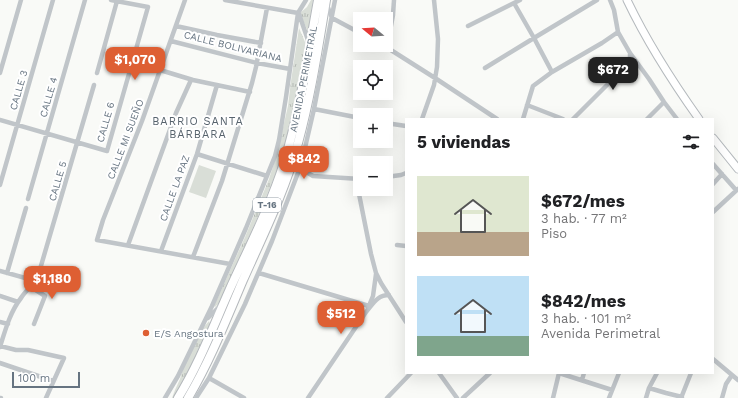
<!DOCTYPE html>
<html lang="es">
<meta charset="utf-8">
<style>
:root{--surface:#fff;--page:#f2f2f2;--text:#202124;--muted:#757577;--accent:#de5f33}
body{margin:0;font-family:"Work Sans",sans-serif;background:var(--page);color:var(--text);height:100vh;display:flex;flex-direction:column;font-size:15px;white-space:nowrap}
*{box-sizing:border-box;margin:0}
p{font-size:13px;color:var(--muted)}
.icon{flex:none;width:22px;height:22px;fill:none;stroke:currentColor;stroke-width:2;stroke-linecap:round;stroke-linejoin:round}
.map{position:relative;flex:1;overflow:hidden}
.panel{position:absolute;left:405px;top:118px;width:309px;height:256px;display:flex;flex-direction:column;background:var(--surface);border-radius:0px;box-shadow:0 4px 16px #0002}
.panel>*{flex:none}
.needle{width:26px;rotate:288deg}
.controls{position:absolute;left:353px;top:12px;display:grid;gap:8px}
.controls a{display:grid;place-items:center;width:40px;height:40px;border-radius:0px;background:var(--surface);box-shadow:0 4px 16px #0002;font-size:20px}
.scale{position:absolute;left:12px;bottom:10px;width:68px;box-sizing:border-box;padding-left:4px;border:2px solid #667481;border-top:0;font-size:11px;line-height:14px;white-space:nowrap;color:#667481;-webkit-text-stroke:3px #fff;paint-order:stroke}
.price{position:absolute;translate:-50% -34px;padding:0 9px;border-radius:8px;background:var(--accent);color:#fff;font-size:13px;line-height:26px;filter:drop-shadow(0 1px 2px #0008)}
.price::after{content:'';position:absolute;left:50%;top:24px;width:12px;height:9px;margin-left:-6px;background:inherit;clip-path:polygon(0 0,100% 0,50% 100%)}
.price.selected{background:#222;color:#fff}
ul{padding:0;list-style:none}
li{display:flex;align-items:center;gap:12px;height:100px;padding:0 12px}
li span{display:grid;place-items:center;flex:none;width:112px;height:80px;border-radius:0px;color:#555}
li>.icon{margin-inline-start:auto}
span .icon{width:48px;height:48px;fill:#fffc;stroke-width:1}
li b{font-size:17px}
h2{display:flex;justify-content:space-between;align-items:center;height:48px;padding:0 12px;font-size:17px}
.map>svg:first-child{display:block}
.grass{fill:url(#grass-tufts)}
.pitch{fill:#d9ded7}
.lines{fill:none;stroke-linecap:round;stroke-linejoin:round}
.primary-casing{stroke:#b4b9bd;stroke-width:9}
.highway-casing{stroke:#b4b8bc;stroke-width:10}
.street{stroke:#c0c5c9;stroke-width:4.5}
.primary{stroke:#fff;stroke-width:7}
.highway{stroke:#fff;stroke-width:8}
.poi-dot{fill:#de5f33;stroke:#fff;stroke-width:1.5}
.labels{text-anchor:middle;stroke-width:4;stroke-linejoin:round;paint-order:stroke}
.shield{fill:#fff;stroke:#949ea7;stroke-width:1}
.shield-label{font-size:9px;font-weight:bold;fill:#667481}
.street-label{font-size:10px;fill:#667481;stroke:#fff}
.poi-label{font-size:10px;fill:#667481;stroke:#fff;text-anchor:start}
.neighbourhood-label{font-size:11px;letter-spacing:1px;fill:#57636d;stroke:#fff}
</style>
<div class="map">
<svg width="738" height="398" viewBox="0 0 738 398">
<defs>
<pattern id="grass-tufts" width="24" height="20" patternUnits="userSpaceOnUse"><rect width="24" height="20" fill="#d9ded7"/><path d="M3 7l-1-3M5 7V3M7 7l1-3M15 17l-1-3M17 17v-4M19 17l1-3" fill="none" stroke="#b4b9b4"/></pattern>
</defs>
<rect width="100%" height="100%" fill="#f9faf7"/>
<path class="grass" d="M311,0H313L308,32L300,13L307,7Z
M299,28L305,42V48L293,115L278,168L260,212L220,302L215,307L214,306L245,237L269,179L276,157L288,106L291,81Z
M209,321L210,324L185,379L174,398H172L175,390L180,379L183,369L203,328Z"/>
<path class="pitch" d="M199,165L216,171L206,198L189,192Z"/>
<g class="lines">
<defs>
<path id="primary" d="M627,0C647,42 672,81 699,119
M713,138L738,169"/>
<path id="highway" d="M178,398C199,364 213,327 229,291C248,249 270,207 284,163C300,110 308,55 318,0
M188,398C210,361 226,320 243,280C263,235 285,191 298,143C311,96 318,48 326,0"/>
</defs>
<use href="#primary" class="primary-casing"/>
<use href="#highway" class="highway-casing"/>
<path class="street" d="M185,0L142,121L103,220L97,240L230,264
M225,0L298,13
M610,0L614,10L618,32L630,53L649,79L664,102L677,119
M514,3L534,38L552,72
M327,5L332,18L360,33
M299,14L309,43
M176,26L217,35L261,43
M468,26L520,0
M171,41L257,63L290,69
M383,45L435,78L497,119
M387,47L393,15L394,0
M485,68L534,38L597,0
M160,70L193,80L250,92
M0,73L21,0
M97,73L117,1
M527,105L563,119
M314,109L360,118
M422,119L434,85L437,67L438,39L434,0
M523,119L533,86L552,72L602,43L618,32
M573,119L622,70L630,60V54
M647,119L664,102
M0,120L107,151L148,7L111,0
M386,123L406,126
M197,154L267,176
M713,164L736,190
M301,165L308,173L313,176L360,179
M386,177L401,175L406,173
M356,179L371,254L376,273L381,283L406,322
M713,184L722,174
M0,185L53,0
M28,199L85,0
M713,212L738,189
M128,245L176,113L191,80
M397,245L406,246
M161,251L197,154L217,85
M193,257L222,181L252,83L256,67L267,8
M0,271L36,281
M7,273L26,208
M259,273L369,306
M31,287L45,296L34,324
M0,296L18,302
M368,308L373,296L376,274
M208,318L221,305
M0,322L8,324
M0,346L16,350H28L64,358L46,398
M0,347C5,331 10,312 21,298C26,290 34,285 38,276L94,85
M713,359L738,380
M0,363L53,381
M439,373L457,398
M559,373L612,390
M209,378L244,398
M582,380L584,373
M649,388L666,393L682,397
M0,398H1
M165,398L178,376L212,306L246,228L275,156L279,140L286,97L298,13L306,0
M196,398L209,378L245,304L272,241L301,165L314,109L335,0
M308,398L366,312C373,304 377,295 389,295
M387,398L411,373
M463,398L490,373
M553,398L559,373
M609,398L619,373
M646,398L649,388L657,373
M681,398L691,373
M722,398L726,384L732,375"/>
<use href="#primary" class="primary"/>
<use href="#highway" class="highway"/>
</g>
<circle class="poi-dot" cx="146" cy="333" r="4"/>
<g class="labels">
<rect class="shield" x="253" y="198" width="28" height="14" rx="3"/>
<g class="shield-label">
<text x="267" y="208">T-16</text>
</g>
<g class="street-label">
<text transform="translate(233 46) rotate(14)" y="4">CALLE BOLIVARIANA</text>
<text transform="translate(303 79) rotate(-79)" y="4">AVENIDA PERIMETRAL</text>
<text transform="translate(18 90) rotate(-74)" y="4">CALLE 3</text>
<text transform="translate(48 97) rotate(-74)" y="4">CALLE 4</text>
<text transform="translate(105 122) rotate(-74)" y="4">CALLE 6</text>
<text transform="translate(125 139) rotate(-69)" y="4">CALLE MI SUEÑO</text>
<text transform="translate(57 181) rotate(-74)" y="4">CALLE 5</text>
<text transform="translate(174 188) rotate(-70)" y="4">CALLE LA PAZ</text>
</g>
<g class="poi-label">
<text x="154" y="337">E/S Angostura</text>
</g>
<g class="neighbourhood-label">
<text x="198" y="125">BARRIO SANTA<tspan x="198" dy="13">BÁRBARA</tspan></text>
</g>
</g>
</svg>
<div class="controls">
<a><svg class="needle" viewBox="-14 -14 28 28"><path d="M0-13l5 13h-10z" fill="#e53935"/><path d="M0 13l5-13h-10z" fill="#757577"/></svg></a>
<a><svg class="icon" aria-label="locate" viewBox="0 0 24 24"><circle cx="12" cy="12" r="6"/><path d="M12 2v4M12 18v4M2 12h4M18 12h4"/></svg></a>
<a>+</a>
<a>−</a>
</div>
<div class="scale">100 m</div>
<b class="price" style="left:135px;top:81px">$1,070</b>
<b class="price selected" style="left:613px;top:91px">$672</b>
<b class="price" style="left:304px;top:180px">$842</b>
<b class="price" style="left:52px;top:300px">$1,180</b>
<b class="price" style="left:341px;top:335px">$512</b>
<section class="panel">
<h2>5 viviendas<svg class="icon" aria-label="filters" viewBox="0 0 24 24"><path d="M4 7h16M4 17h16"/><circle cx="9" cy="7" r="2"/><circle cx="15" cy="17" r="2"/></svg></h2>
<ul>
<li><span style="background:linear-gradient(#dfe7d0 70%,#b9a48a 0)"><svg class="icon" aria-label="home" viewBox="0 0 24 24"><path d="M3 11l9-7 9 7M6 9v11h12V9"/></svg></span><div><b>$672/mes</b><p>3 hab. · 77 m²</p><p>Piso</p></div></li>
<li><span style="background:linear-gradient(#bfe0f5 75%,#7fa58c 0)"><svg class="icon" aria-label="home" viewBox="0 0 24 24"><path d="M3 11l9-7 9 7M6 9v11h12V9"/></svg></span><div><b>$842/mes</b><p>3 hab. · 101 m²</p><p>Avenida Perimetral</p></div></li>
</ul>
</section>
</div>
